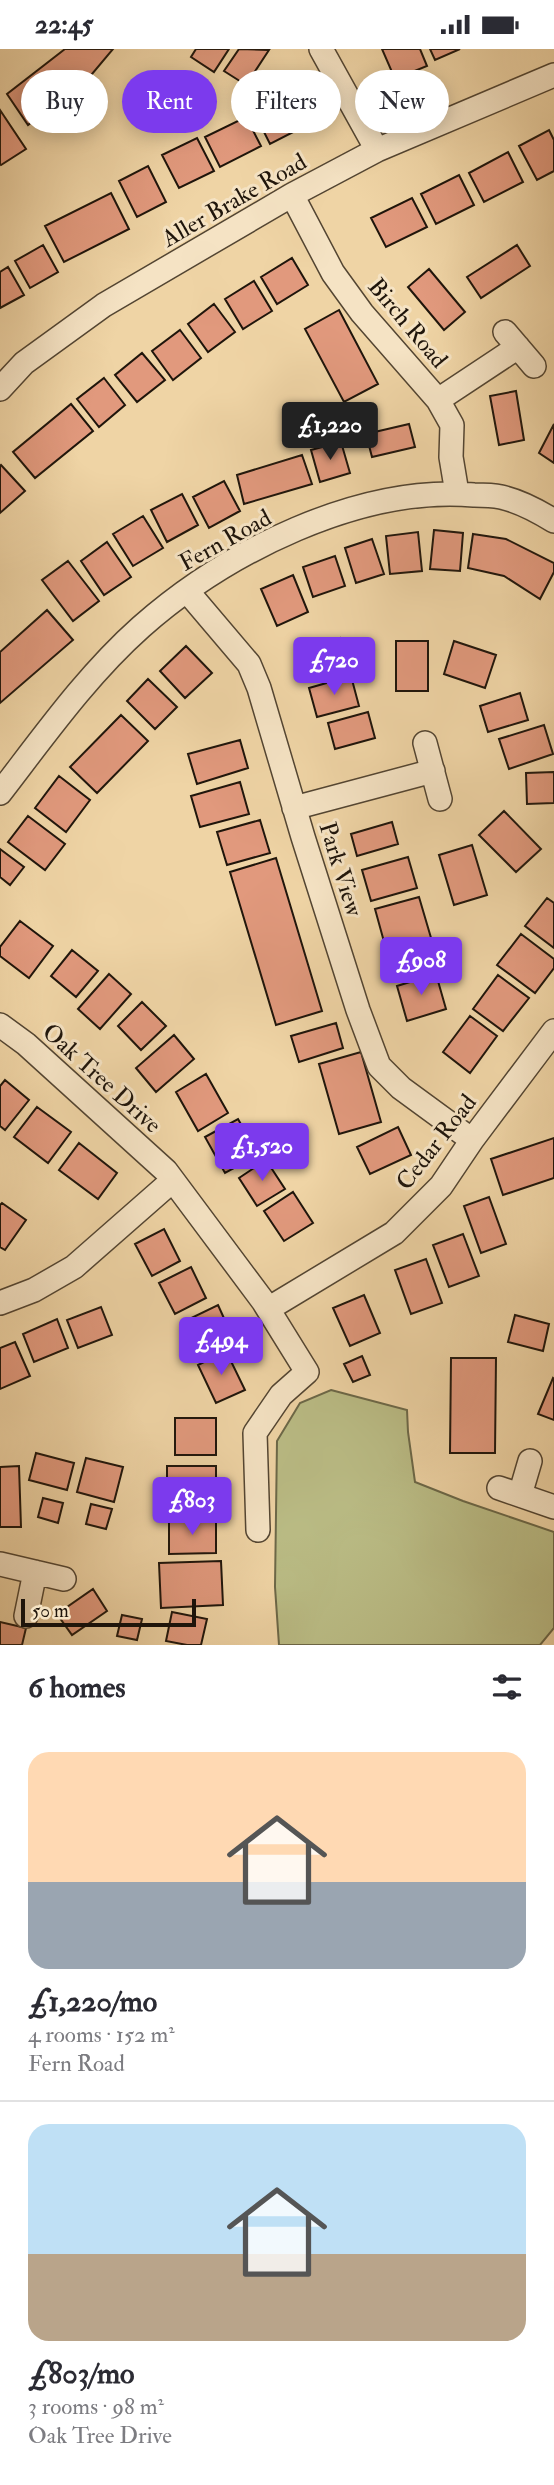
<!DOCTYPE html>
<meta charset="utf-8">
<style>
:root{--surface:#fff;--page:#f2f2f3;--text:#2b2b33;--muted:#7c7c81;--line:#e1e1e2;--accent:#7c3aed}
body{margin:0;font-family:"IM FELL Double Pica",serif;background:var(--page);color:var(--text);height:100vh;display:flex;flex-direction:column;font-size:26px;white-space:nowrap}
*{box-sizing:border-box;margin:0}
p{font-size:23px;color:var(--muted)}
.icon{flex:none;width:38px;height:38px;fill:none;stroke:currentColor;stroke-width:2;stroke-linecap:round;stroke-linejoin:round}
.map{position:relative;height:1596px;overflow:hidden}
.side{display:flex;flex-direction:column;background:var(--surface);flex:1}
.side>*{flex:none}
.banner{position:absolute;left:21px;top:21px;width:513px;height:63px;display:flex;gap:14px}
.scale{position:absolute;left:21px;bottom:18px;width:175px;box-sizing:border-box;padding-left:7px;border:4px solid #1f150b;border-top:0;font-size:19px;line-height:24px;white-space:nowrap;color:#1f150b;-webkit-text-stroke:5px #f5e3c4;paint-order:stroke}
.price{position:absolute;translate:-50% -60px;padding:0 16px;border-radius:7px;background:var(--accent);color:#fff;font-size:23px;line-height:46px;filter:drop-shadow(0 2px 4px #0008)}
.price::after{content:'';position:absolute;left:50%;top:42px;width:21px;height:16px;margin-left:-10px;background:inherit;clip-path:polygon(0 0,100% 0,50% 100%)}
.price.active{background:#222;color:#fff}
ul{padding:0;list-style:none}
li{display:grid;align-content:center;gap:14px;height:371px;padding:0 28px}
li+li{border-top:2px solid var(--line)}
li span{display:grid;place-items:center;height:217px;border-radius:21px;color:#555}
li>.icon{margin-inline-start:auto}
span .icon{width:126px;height:126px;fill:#fffc;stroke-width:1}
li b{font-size:30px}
h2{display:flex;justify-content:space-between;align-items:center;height:84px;padding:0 28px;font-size:30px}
.pill{padding:0 24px;border-radius:32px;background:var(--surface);box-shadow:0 4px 18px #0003;font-size:24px;line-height:63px}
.pill.active{background:var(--accent);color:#fff}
.status{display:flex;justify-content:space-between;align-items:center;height:49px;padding:0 35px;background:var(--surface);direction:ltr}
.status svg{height:19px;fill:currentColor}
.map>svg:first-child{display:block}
.green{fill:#babc85;stroke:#6c6848;stroke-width:2}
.building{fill:#e1997d;stroke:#1f150b;stroke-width:2}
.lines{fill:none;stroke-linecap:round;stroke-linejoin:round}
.street-casing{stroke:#534532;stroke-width:26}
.street{stroke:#f5e3c4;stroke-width:23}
.labels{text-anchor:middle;stroke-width:6;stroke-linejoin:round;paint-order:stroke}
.street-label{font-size:24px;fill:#1f150b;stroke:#f5e3c4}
</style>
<div class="status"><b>22:45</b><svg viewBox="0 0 49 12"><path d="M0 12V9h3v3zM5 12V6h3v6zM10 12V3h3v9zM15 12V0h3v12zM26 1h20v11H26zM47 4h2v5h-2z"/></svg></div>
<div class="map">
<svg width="554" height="1596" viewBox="0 0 554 1596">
<rect width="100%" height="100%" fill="#efd4a5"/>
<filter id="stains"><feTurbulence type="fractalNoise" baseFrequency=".00286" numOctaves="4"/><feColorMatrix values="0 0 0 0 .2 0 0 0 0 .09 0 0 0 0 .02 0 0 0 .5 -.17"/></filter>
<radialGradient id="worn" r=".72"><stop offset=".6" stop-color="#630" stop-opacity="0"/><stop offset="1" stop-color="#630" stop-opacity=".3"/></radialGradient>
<path class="green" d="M331,1341L407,1361L408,1383L415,1433L463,1452L554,1483V1579L540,1596H279L275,1538L277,1392L300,1354Z"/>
<path class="building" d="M65,0H113L87,31L28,76L7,45Z
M196,0H229L214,23L191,8Z
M239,0L269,1L246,36L224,22Z
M382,0H420L427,17L395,30Z
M430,0H460L435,11Z
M285,43L303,78L270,95L252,59Z
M0,61L26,100L1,116L0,115Z
M246,68L261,97L220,118L205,88Z
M549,81L554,91V122L537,131L519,97Z
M197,89L214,122L179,139L162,106Z
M508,103L523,133L484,153L469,124Z
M148,117L166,153L137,168L119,132Z
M459,126L474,156L436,175L421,145Z
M111,144L129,180L64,213L45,177Z
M412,149L427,178L386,198L371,169Z
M43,196L58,223L30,239L15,212Z
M517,196L530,217L481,249L467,228Z
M292,209L308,236L277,255L261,228Z
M8,218L24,246L0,259V223Z
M429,220L465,263L444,281L408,238Z
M254,232L272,262L243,280L225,250Z
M214,255L235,283L208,303L188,275Z
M339,261L378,335L344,353L305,280Z
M180,281L201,309L173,331L152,302Z
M142,304L165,331L137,353L115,326Z
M104,329L125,356L99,378L77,350Z
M516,342L524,391L499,396L490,347Z
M71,355L93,382L35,429L13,403Z
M409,375L415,398L372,408L366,385Z
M554,375V414L539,404Z
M341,393L350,424L320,433L311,401Z
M302,406L312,435L244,455L237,426Z
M1,416L25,442L0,464V417Z
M224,432L240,462L209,479L193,448Z
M182,445L198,476L167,493L151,461Z
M143,467L163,499L133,517L113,485Z
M434,481L463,484L460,522L430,520Z
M418,483L422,522L390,525L386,487Z
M473,485L506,490L554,514V523L540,550L504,527L468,519Z
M372,490L384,525L356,534L345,499Z
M107,493L131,528L104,546L81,512Z
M335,507L345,537L313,548L303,518Z
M68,512L99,552L73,572L42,531Z
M293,526L308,563L277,577L261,540Z
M47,561L73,591L0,654V603Z
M340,589L348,619L306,631L297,601Z
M396,592H428V642H396Z
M454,592L496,606L485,639L444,625Z
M186,597L212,624L185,649L160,622Z
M351,627L359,657L317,668L309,639Z
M148,630L177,658L155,680L127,652Z
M520,644L528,671L488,683L480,657Z
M368,663L375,689L335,700L328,674Z
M121,666L148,692L97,744L70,718Z
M544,676L553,705L509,720L499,690Z
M240,691L248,719L197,735L188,705Z
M554,723V754L527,755L526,724Z
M59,727L90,751L66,783L35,759Z
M240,733L249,765L200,778L191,747Z
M504,762L541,800L516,823L479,786Z
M28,767L65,795L45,821L8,793Z
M260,771L270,804L227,816L217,783Z
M392,773L398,795L357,807L351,785Z
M472,796L487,846L454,856L439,806Z
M0,800L24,818L10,836L0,828Z
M408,808L417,839L371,852L362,821Z
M276,809L322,962L276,976L230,823Z
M419,848L439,916L394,929L375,860Z
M547,849L554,854V899L525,877Z
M20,872L53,897L29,929L0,907V898Z
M521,885L554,910V919L535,944L497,916Z
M72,901L98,922L76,948L51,927Z
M109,925L131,945L100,980L78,960Z
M436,925L446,960L407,972L397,937Z
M498,926L529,949L503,982L473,960Z
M142,953L166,977L141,1001L118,977Z
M470,967L497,987L470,1024L443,1003Z
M336,974L343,999L299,1013L291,987Z
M174,986L194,1010L156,1043L136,1019Z
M361,1003L381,1073L339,1085L319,1015Z
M206,1025L228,1064L198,1082L176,1043Z
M5,1031L29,1051L5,1081L0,1077V1037Z
M37,1058L71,1083L48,1114L14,1088Z
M238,1070L258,1106L225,1124L205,1088Z
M398,1078L411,1106L370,1125L357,1098Z
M554,1089V1129L503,1146L491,1110Z
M79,1094L117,1124L98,1150L59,1121Z
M266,1111L285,1140L257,1157L239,1129Z
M293,1143L313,1174L284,1192L264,1162Z
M489,1148L506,1195L481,1204L464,1157Z
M2,1154L26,1171L5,1201L0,1198V1156Z
M164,1180L180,1212L152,1227L135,1195Z
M463,1185L479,1227L449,1238L433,1196Z
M426,1210L442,1254L411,1265L395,1221Z
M191,1218L206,1249L175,1265L159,1234Z
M364,1246L380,1284L350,1297L333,1259Z
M218,1256L232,1287L196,1305L181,1274Z
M101,1258L112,1286L78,1299L67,1271Z
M515,1266L549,1275L543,1302L508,1293Z
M57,1270L68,1299L34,1313L23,1285Z
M15,1293L30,1327L0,1340V1299Z
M226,1302L245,1341L216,1354L198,1316Z
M362,1307L370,1326L353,1333L344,1315Z
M451,1309H496L495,1404H450Z
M553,1329L554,1330V1371L538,1365Z
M175,1369H216V1406H175Z
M36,1404L74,1414L67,1441L29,1431Z
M86,1409L123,1418L114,1453L77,1443Z
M19,1417L21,1478H0V1418Z
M167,1417H216V1455L167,1454Z
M43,1449L63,1454L58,1474L38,1468Z
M91,1455L112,1460L106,1480L86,1475Z
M169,1472H216V1504L169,1505Z
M221,1512L223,1556L161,1559L159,1514Z
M93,1540L107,1562L72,1586L57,1565Z
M172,1563L207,1570L201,1596H187L166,1592Z
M122,1566L142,1570L137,1591L117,1587Z
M0,1573L26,1579L22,1596H0Z"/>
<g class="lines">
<defs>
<path id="street" d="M321,0L377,101
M292,146L333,224L362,264L438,351L452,376L451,408L457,444
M505,283L534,317
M0,340L24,314L104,256L292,146L377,101L554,26
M438,351L518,298
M187,542L249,615L259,639L303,788L358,961L379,1017L401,1039L472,1091
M425,694L440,750
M0,744C44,687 87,626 141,578C226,503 359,436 474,446C483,446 492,446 501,448C519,452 538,462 554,472
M294,759L433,722
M0,976L26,995L166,1122L263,1252L307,1323L281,1346L255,1384L258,1481
M0,1254L34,1241L74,1218L172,1132
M268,1260L394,1184L441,1137L472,1091L554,982
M499,1439L554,1458
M520,1446L530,1412
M0,1515L64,1530
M26,1567L35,1523"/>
</defs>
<use href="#street" class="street-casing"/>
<use href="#street" class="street"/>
</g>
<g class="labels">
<g class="street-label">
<text transform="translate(234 151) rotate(-30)" y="8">Aller Brake Road</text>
<text transform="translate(408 274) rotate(50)" y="8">Birch Road</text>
<text transform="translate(225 491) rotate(-29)" y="8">Fern Road</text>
<text transform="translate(341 820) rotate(73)" y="8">Park View</text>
<text transform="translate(102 1029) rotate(42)" y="8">Oak Tree Drive</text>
<text transform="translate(436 1093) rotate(-52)" y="8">Cedar Road</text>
</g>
</g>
<rect width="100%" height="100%" filter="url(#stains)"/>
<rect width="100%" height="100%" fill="url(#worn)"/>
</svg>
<div class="scale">50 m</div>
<b class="price active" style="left:330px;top:413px">£1,220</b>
<b class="price" style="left:334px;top:648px">£720</b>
<b class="price" style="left:421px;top:948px">£908</b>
<b class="price" style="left:262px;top:1134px">£1,520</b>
<b class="price" style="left:221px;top:1328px">£494</b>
<b class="price" style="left:192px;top:1488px">£803</b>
<div class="banner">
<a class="pill">Buy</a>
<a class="pill active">Rent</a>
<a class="pill">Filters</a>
<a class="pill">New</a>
</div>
</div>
<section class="side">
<h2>6 homes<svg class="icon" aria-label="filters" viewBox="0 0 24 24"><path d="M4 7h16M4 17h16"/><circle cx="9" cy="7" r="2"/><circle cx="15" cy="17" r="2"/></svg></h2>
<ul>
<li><span style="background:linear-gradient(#ffd9b3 60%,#9aa5b1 0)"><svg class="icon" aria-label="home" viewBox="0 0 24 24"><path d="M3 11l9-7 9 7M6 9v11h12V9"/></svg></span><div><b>£1,220/mo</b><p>4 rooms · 152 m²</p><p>Fern Road</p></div></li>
<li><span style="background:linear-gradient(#bfe0f5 60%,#b9a48a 0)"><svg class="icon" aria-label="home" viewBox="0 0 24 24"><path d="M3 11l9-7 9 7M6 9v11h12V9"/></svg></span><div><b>£803/mo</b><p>3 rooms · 98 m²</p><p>Oak Tree Drive</p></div></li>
</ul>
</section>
